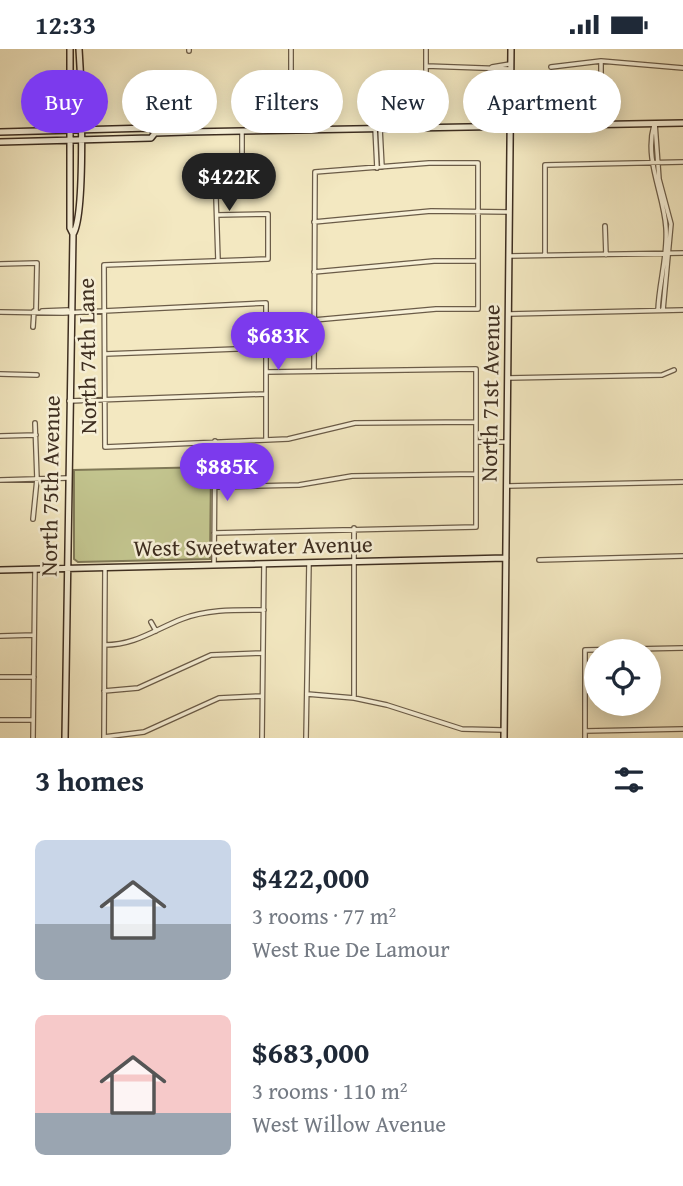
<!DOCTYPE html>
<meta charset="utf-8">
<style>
:root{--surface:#fff;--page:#f2f2f3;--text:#1f2937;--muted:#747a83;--accent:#7c3aed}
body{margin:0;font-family:"Gentium Book Plus",serif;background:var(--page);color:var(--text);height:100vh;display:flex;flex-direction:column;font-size:26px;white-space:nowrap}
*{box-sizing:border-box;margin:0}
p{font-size:23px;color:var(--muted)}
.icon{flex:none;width:38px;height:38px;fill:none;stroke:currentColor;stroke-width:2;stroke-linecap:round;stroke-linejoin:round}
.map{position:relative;height:689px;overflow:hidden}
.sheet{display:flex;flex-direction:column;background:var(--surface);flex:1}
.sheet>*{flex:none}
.top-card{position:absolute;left:21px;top:21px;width:642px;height:63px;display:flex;gap:14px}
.buttons{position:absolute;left:584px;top:590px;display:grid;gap:14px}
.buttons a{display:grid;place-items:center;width:77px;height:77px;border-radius:50%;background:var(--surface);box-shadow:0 4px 18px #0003;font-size:35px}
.price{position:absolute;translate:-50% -60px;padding:0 16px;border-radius:24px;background:var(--accent);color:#fff;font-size:23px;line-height:46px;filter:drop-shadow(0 2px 4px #0008)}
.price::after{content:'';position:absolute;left:50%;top:42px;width:21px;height:16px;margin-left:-10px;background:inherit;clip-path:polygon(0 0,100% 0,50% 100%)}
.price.current{background:#222;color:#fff}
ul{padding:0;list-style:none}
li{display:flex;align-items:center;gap:21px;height:175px;padding:0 35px}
li span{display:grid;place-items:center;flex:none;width:196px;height:140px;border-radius:10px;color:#555}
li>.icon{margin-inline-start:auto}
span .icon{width:84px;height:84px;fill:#fffc;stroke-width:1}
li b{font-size:30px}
h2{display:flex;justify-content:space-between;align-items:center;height:84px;padding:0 35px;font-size:30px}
.tag{padding:0 24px;border-radius:32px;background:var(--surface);box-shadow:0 4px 18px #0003;font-size:24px;line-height:63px}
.tag.current{background:var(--accent);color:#fff}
.status{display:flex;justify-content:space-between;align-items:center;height:49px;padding:0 35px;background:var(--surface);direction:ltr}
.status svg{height:19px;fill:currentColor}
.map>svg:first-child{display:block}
.green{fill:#c2c48e;stroke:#807957;stroke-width:2}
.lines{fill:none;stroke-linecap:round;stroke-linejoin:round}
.street-casing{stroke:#6b5c48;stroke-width:6}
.secondary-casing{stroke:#3e2e20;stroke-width:8}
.street{stroke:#f7f0d7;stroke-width:3.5}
.secondary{stroke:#f7f0d7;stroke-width:5}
.labels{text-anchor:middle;stroke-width:5;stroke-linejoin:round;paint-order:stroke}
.street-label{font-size:23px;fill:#3e2e20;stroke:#f7f0d7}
</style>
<div class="status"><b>12:33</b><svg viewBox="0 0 49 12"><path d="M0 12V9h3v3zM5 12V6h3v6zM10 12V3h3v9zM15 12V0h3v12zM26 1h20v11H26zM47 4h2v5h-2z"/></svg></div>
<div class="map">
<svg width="683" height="689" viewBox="0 0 683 689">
<rect width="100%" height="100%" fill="#f3e8c1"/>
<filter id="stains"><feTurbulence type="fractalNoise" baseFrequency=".00286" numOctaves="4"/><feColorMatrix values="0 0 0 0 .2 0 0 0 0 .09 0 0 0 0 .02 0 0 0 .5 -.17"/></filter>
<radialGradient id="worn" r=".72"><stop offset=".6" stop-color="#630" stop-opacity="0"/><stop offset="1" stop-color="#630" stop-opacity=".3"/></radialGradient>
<path class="green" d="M211,418L210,510L78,513L74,510V421Z"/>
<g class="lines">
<defs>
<path id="street" d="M189,0V2
M291,0V81
M426,0V48L429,56
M426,17L510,20
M492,18L510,15
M551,18L601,12L683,19
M655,74L659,130L671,175L663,261
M601,75V12
M654,76C644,111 664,145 666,179C668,206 659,234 658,261
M375,79L377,119
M380,79L382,118
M242,82V117
M217,166L268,165V210L104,216L105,398L288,390L355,374L476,373
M314,173L431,162L509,163
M605,177L606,206
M545,206V116L683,113
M509,207L683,204
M218,211L215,118L264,116
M0,215L37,214L36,262
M314,223L434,212H478
M42,262L68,261
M0,263L63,264L266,254V391
M509,265L683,261
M33,278L34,262
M105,305L266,299
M314,322L315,123L429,114H478V260H436L314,271
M0,325L37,326
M508,329L662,326L674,321
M69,352L266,345
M0,387L36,386
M476,393H507
M0,431L68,429
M507,437L683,433
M215,438L299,436L352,427L476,425
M33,470L37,430L35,374
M354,479V649
M214,484L476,478V320L266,323
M539,511L683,507
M214,516L215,392
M151,573L156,582
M0,587L34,586
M105,596C135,596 154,581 182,570C208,560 236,561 264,561
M0,628H34
M104,642L138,639L211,606L262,604
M307,645L354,649L387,656L462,680L503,681
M0,671H33
M585,682L683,680
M104,688L144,683L219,649L262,647
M33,689L35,520
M104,689L105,520
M262,689L264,515
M306,689L309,514
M585,689V601L683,599"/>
<path id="secondary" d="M0,83L150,79L155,84L187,83L683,74
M0,93L151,89L155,84
M73,185C86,167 81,29 79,0
M0,521L506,509
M65,689L73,185L70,179V0
M504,689L511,0"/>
</defs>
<use href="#street" class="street-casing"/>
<use href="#secondary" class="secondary-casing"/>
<use href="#street" class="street"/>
<use href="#secondary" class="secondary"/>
</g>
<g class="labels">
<g class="street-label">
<text transform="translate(87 307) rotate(-91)" y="8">North 74th Lane</text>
<text transform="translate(490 344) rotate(-89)" y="8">North 71st Avenue</text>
<text transform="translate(50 437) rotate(-89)" y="8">North 75th Avenue</text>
<text transform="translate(253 497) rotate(-1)" y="8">West Sweetwater Avenue</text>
</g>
</g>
<rect width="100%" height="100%" filter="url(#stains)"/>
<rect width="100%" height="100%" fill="url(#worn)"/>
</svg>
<div class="buttons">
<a><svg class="icon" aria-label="locate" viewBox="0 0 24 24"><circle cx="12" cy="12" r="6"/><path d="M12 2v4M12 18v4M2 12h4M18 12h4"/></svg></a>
</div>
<b class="price current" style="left:229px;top:164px">$422K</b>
<b class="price" style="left:278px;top:323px">$683K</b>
<b class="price" style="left:227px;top:454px">$885K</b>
<div class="top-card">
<a class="tag current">Buy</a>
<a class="tag">Rent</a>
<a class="tag">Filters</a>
<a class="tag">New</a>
<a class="tag">Apartment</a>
</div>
</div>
<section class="sheet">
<h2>3 homes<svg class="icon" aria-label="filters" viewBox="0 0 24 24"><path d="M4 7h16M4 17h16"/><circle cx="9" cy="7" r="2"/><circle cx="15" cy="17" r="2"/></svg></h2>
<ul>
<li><span style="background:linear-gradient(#c9d6e8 60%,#9aa5b1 0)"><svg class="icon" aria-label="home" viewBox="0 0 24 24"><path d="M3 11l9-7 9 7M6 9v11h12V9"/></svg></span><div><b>$422,000</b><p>3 rooms · 77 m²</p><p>West Rue De Lamour</p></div></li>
<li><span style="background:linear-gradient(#f6c9c9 70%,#9aa5b1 0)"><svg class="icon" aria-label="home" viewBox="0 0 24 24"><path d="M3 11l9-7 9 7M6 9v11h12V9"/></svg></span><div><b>$683,000</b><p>3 rooms · 110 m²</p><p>West Willow Avenue</p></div></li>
</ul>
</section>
